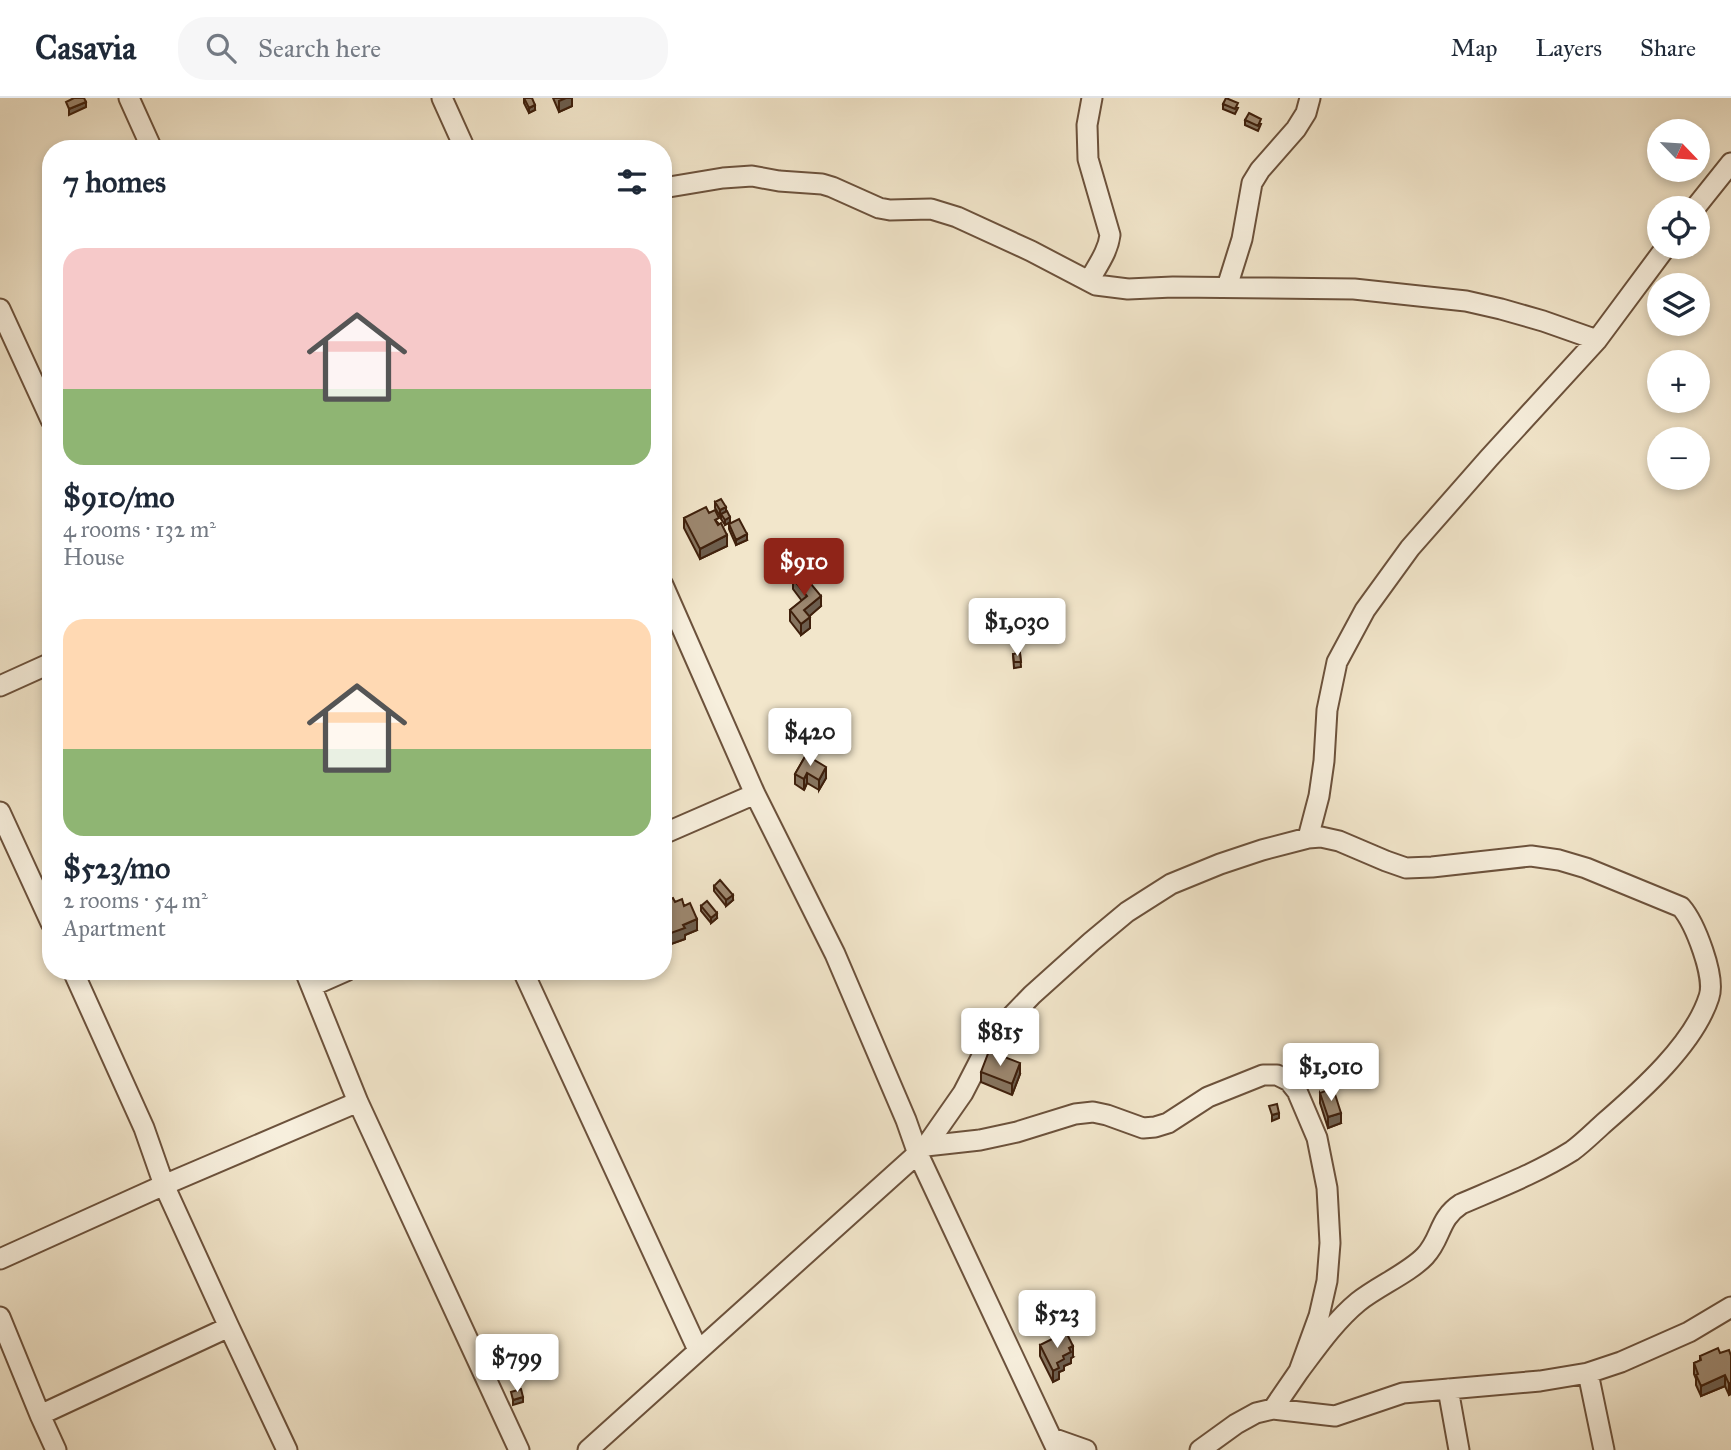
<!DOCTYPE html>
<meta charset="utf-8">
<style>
:root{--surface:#fff;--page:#f6f6f7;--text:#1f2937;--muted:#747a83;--line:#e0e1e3;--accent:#8f2418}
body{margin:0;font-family:"IM FELL Great Primer",serif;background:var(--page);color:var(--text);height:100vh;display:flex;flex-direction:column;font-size:26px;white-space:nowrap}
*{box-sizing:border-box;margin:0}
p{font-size:23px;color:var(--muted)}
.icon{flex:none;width:38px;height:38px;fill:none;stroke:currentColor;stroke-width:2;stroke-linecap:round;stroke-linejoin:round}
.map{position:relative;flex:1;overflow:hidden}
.panel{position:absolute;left:42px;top:42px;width:630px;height:840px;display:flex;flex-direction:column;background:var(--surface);border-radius:28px;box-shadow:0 4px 10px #0003}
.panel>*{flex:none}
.needle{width:46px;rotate:115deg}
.controls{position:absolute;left:1647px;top:21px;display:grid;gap:14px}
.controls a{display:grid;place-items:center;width:63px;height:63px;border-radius:50%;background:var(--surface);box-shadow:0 4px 10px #0003;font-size:35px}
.price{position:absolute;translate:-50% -60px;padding:0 16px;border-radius:7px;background:#fff;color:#222;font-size:23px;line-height:46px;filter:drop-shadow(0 2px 4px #0008)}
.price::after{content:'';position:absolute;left:50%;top:42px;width:21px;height:16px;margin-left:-10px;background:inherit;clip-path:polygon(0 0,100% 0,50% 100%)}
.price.selected{background:var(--accent);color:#fff}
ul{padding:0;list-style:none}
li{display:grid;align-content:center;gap:14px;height:371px;padding:0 21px}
li span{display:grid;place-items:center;height:217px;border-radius:21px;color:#555}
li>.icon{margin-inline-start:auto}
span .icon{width:126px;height:126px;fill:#fffc;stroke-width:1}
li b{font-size:30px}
h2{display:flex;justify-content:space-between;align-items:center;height:84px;padding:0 21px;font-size:30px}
header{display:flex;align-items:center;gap:42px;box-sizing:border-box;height:98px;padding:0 35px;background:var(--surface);border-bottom:2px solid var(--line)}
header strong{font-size:33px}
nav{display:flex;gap:38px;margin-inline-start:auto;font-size:24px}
.search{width:490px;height:63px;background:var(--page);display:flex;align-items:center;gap:18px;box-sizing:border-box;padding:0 24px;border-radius:28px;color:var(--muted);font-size:26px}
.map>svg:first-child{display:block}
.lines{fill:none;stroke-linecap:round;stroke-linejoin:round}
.minor-casing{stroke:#6c523c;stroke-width:23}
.minor{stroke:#f7efdd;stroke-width:19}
.wall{fill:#86745f;stroke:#3f200c;stroke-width:2}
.shaded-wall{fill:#6d5e4e;stroke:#3f200c;stroke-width:2}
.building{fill:#9c876f;stroke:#3f200c;stroke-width:2}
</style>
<header>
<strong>Casavia</strong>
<div class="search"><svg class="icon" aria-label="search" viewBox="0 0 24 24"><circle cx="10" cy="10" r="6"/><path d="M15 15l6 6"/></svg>Search here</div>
<nav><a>Map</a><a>Layers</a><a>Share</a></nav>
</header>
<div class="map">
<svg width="1731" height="1352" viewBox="0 0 1731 1352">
<rect width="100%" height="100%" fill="#f2e6cb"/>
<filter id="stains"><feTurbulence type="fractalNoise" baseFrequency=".00286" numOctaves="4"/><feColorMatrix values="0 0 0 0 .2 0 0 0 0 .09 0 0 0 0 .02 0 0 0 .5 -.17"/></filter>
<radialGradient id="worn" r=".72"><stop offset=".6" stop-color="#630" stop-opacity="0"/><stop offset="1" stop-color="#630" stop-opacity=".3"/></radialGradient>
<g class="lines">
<defs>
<path id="minor" d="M129,0L152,51
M442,0L465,51
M663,90L723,80L752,78L779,83L822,86L832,89L879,110L890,112L931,111L957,119L1031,153L1096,187L1128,191L1173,189L1354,191L1419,198L1466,203L1501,211L1543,223L1597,242
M1695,110L1731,65
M1089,183C1097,168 1108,154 1110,137L1088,61L1087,27L1092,0
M1227,189L1242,141L1252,85L1260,72L1296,31L1306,15L1310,0
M0,211L51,322
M663,487L755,696L835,856L906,1022L918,1056L1057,1352
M0,588L51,565
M0,714L51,825
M663,736L755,696
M1308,740L1319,698L1324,663L1327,612L1337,564L1365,512L1410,450L1489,360L1597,242L1666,149
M73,873L144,1030L164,1087L229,1229L287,1352
M305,873L358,1004L519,1352
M523,873L698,1252
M312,888L346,873
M926,1048L980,1042L1017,1034L1075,1016L1093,1014L1107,1017L1143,1030L1155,1029L1168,1025L1208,999L1263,977H1277L1289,983L1297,993L1317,1040L1327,1090L1330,1145L1327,1183L1319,1218L1299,1273L1273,1311
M0,1161L164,1087L358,1004
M0,1219L40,1317L56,1352
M1588,1275L1604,1352
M1448,1291L1459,1352
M40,1317L229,1229
M1052,1340L1086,1352
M588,1352L926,1048L963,995L981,960L1005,925L1032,897L1091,844L1127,814L1171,786L1220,766L1262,752L1308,740L1321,739L1339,743L1386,763L1406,770L1432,769L1531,758L1559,762L1586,770L1681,809C1695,825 1716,879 1709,899C1694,946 1641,993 1604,1025C1594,1034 1583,1045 1572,1053C1537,1075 1498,1090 1461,1106C1438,1121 1442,1140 1425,1158C1409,1175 1378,1188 1358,1204C1335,1223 1317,1249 1299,1273
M1200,1352L1236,1326L1256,1315L1273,1311L1335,1318L1403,1295L1540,1283L1588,1275L1621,1264L1689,1234L1731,1209"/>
</defs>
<use href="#minor" class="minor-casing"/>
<use href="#minor" class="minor"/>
</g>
<path class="wall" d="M524,0L535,12L529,15L524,5Z
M553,0H572V8L559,14Z
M1223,6L1238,10L1235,16L1223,11Z
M1245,22L1261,26L1258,33L1245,27Z
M715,404L726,413L730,424L725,427L721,421V417L720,418L715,410Z
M709,415L719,426L727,448L700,461L684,430V420Z
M729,426L747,442L736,447L729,431Z
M793,481L821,508L809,518L810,530L801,537L790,523V512L802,503L793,491Z
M1020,555L1021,569L1014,570L1013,556Z
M806,657L826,680L819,692L807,685L804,692L795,686V676Z
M714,788L733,802L726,808L714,793Z
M663,804H675L697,832L685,837V841L671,846L663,825Z
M701,808L717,820L711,825L701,813Z
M981,974L1020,976L1012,997L981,984Z
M1320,995L1341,1025L1328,1030L1320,1005Z
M1040,1247L1073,1259L1071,1260V1265L1064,1268V1272L1059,1274V1281L1053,1284L1040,1258Z
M1720,1255L1731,1258V1296L1729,1297L1725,1288L1701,1298L1696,1287V1281L1694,1276V1265L1700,1263V1258Z"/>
<path class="shaded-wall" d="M566,0H572V8L559,14V3Z
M86,4V9L69,17V11Z
M535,7V12L529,15V10Z
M726,409V414L720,418V412Z
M730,419V424L725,427V422Z
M747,436V442L736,447V442Z
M727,437V448L700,461V451Z
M821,498V508L804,523V512Z
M810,519V530L801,537V526Z
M826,669V680L819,692V682Z
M807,675V685L804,692V681Z
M733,797V802L726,808V802Z
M717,815V820L711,825V820Z
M697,821V832L685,837V841L671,846V835L683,827Z
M1020,965V976L1012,997V986Z
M1309,974V979L1302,982V977Z
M1279,1015V1020L1272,1023V1017Z
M1341,1015V1025L1328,1030V1019Z
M1073,1248V1259L1071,1260V1265L1064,1268V1272L1059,1274V1281L1053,1284V1273L1057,1265L1069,1250Z
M1725,1277V1288L1701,1298V1288Z
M1731,1285V1296L1729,1297V1286Z
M523,1299V1304L513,1307V1302Z"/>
<path class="building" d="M74,0H84L86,4L69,11L66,4Z
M524,0H532L535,7L529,10Z
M1226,0L1238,5L1235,11L1223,6Z
M1249,15L1261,21L1258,28L1245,22Z
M721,401L726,409L720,412L715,404Z
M706,409L709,415L715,412L719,420L715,422L718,427L721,425L727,437L700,451L684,420Z
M727,413L730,419L725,422L721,416Z
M739,421L747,436L736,442L729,426Z
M801,474L821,498L804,512L810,519L801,526L790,512L807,498L793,481Z
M1020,555L1021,564H1014L1013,556Z
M806,657L826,669L819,682L807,675L804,681L795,676Z
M720,782L733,797L726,802L714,788Z
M673,800L675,804L682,801L684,808L690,805L697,821L683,827L685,830L671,835L663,815V804Z
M707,803L717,815L711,820L701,808Z
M989,953L1020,965L1012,986L981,974Z
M1305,965L1309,974L1302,977L1298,968Z
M1333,990L1341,1015L1328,1019L1320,995Z
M1277,1006L1279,1015L1272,1017L1269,1008Z
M1066,1234L1073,1248L1069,1250L1071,1254L1063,1258L1064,1261L1057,1265L1059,1270L1053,1273L1040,1247Z
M1718,1250L1720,1255L1729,1252L1731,1258V1285L1729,1286L1725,1277L1701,1288L1696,1277L1698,1276L1694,1265L1701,1262L1700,1258Z
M521,1291L523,1299L513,1302L511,1294Z"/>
<rect width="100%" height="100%" filter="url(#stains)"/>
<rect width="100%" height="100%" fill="url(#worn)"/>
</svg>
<div class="controls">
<a><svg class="needle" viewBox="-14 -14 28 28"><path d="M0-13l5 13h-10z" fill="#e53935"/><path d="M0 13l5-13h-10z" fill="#747a83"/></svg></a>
<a><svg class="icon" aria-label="locate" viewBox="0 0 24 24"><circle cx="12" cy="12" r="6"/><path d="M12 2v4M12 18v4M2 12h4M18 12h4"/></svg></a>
<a><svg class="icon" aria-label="layers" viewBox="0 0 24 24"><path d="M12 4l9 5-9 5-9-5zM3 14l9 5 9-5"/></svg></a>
<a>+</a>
<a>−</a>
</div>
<b class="price selected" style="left:804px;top:500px">$910</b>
<b class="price" style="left:1017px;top:560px">$1,030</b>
<b class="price" style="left:810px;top:670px">$420</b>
<b class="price" style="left:1000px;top:970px">$815</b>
<b class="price" style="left:1331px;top:1005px">$1,010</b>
<b class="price" style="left:1057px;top:1252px">$523</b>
<b class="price" style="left:517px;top:1296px">$799</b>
<section class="panel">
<h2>7 homes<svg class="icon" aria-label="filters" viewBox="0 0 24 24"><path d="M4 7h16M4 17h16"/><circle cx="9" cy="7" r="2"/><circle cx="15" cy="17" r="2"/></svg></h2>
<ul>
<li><span style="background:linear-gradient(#f6c9c9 65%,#8fb573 0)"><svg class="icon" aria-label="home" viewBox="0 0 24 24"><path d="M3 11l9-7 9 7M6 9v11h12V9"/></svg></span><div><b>$910/mo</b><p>4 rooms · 132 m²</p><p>House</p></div></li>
<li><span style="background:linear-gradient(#ffd9b3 60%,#8fb573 0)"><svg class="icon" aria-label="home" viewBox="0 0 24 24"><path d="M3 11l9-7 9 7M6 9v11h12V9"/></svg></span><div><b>$523/mo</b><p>2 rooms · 54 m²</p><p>Apartment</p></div></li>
</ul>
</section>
</div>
